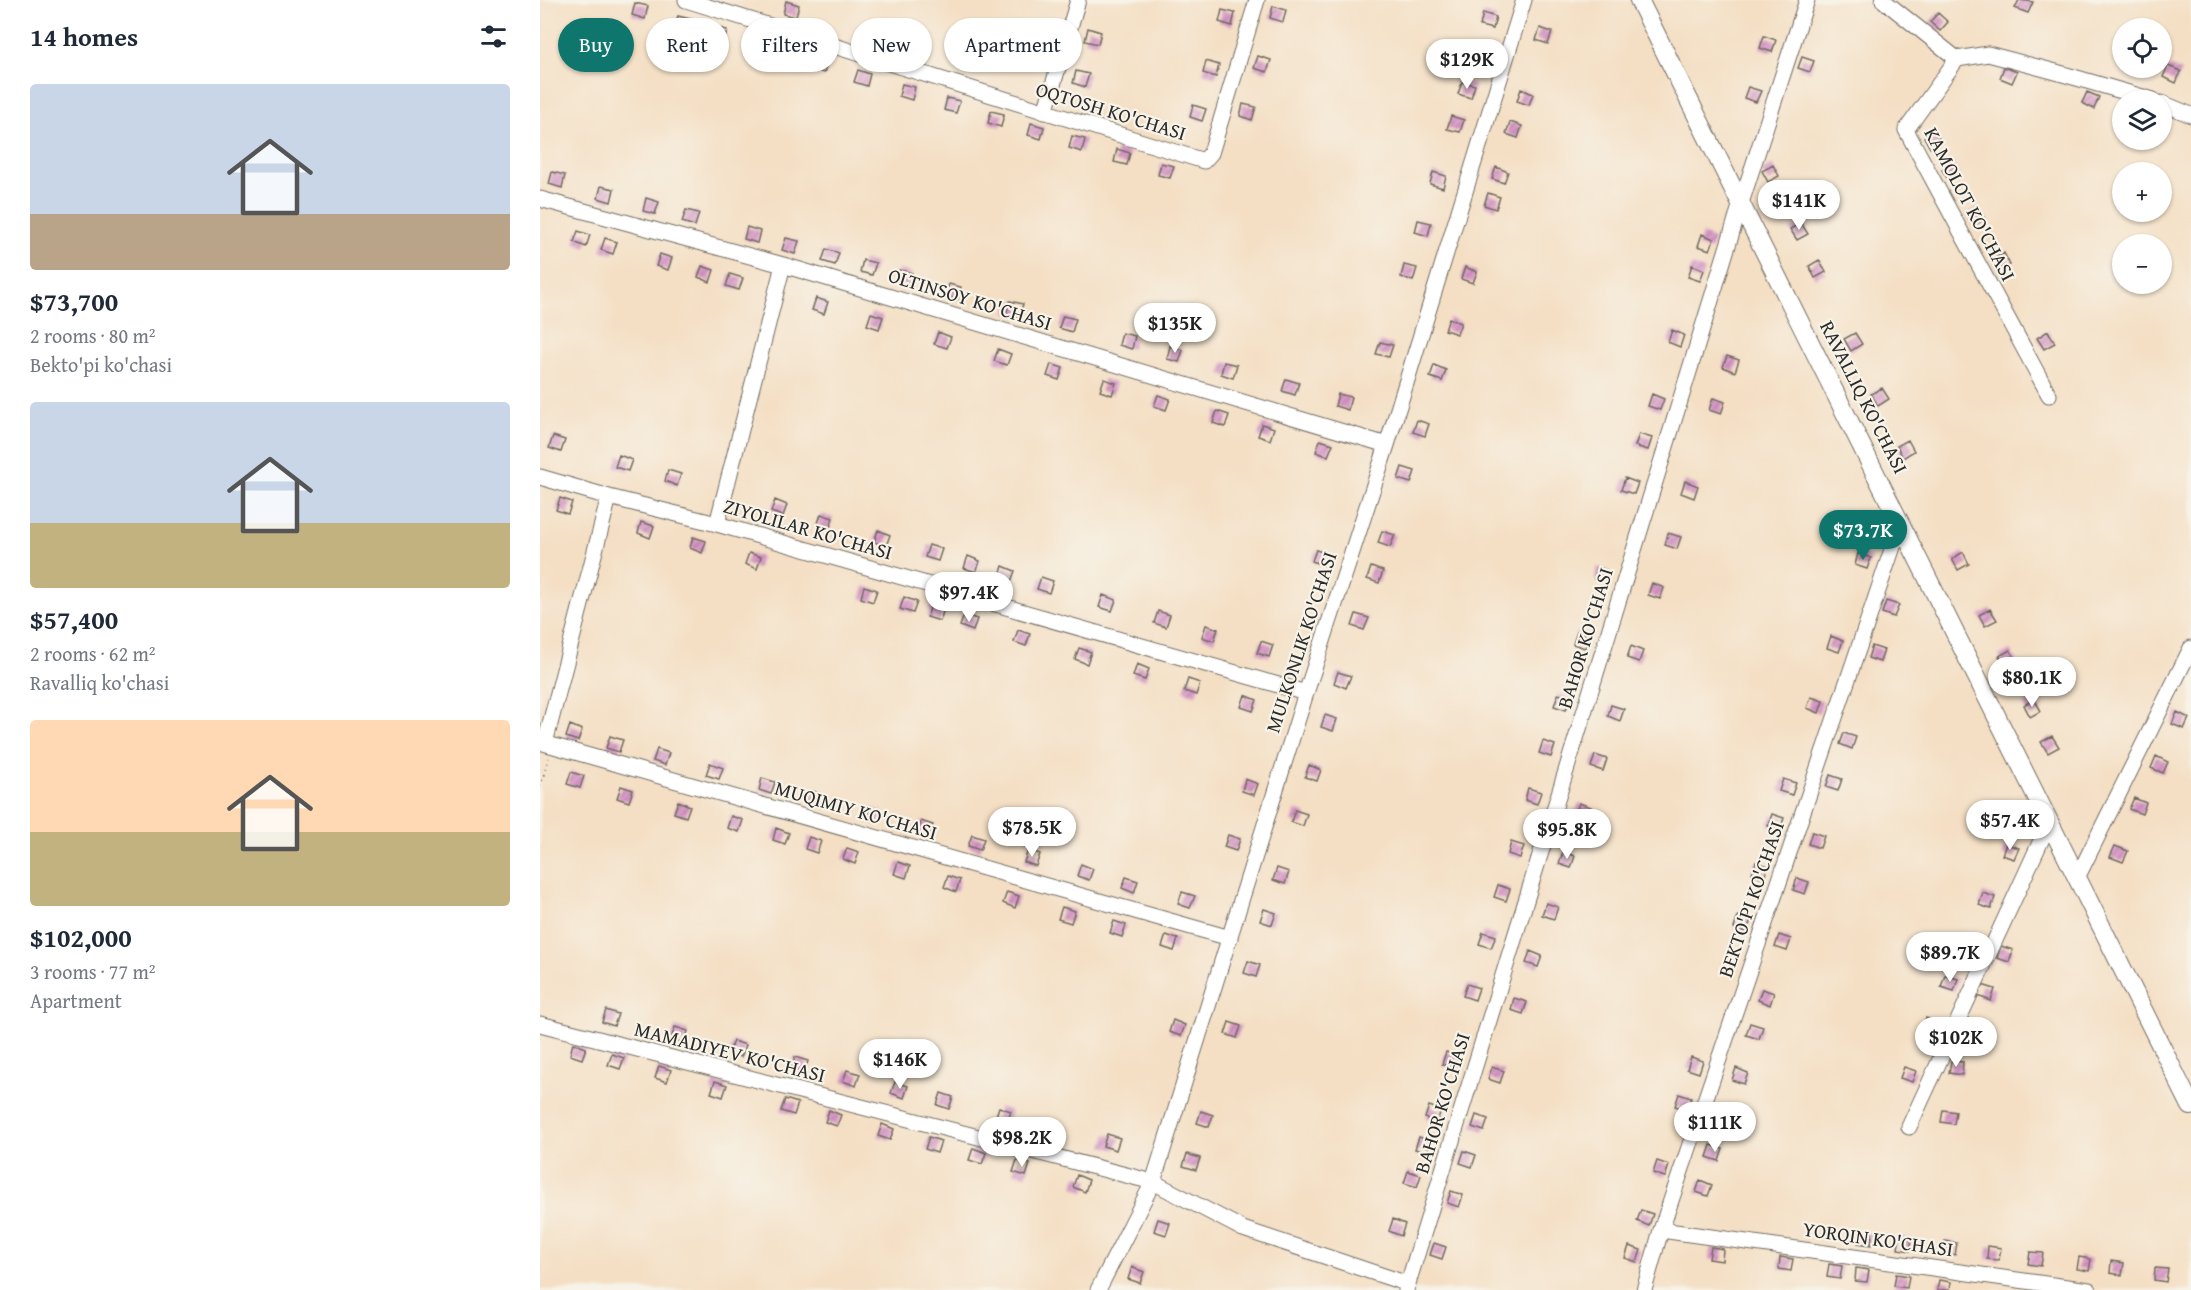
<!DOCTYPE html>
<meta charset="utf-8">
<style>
:root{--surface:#fff;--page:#f2f2f3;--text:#1f2937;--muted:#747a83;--accent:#0f766e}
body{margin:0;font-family:"Gentium Book Plus",serif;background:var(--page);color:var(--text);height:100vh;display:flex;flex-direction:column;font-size:22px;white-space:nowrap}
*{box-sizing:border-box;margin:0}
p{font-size:20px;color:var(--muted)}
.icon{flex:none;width:33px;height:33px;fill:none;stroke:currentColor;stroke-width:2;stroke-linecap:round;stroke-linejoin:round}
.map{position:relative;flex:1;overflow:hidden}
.drawer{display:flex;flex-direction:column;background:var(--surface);width:540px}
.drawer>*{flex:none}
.banner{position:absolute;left:18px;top:18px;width:570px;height:54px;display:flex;gap:12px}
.controls{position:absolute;left:1572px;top:18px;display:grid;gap:12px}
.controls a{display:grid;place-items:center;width:60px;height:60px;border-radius:50%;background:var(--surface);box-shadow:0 2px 4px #0004;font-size:30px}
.price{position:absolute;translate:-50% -51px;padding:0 14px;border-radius:21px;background:#fff;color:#222;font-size:20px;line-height:39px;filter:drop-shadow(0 2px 3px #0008)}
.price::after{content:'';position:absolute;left:50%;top:36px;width:18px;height:14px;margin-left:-9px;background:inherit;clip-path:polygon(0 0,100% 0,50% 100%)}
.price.active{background:var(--accent);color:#fff}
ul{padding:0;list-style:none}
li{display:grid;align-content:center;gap:12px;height:318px;padding:0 30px}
li span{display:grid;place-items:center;height:186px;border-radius:6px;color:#555}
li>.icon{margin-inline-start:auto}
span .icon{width:108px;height:108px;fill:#fffc;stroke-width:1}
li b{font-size:26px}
h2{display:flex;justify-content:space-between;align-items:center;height:72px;padding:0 30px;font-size:26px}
.chip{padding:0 21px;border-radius:27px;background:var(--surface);box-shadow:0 2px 4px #0004;font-size:21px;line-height:54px}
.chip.active{background:var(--accent);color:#fff}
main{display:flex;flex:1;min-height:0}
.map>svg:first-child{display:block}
.building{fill:url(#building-hatch)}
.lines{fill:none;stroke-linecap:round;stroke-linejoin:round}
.minor-casing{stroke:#716a61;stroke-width:17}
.tertiary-casing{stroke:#716a61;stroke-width:20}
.path{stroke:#716a61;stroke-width:2;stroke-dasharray:1.5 4.5;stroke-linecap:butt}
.minor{stroke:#fff;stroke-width:15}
.tertiary{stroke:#fff;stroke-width:18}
.labels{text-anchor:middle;stroke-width:4.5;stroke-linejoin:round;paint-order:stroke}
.street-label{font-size:20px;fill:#2b2b2b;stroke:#f7f3e8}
</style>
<main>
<section class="drawer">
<h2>14 homes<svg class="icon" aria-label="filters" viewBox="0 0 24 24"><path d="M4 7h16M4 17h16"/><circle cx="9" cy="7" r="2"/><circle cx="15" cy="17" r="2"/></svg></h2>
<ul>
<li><span style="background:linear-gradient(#c9d6e8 70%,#b9a48a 0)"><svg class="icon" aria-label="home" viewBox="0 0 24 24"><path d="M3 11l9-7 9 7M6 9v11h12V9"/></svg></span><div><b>$73,700</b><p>2 rooms · 80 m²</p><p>Bekto'pi ko'chasi</p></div></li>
<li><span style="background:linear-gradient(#c9d6e8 65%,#c2b280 0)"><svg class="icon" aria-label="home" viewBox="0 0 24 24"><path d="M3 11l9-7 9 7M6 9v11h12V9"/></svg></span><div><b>$57,400</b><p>2 rooms · 62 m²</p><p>Ravalliq ko'chasi</p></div></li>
<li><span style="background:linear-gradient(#ffd9b3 60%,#c2b280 0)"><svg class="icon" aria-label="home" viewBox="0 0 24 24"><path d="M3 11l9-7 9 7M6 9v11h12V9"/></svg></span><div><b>$102,000</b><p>3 rooms · 77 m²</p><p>Apartment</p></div></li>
</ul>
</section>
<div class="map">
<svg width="1651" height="1290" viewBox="0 0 1651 1290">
<defs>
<pattern id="building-hatch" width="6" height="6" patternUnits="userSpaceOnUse" patternTransform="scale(1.5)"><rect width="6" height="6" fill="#d998c9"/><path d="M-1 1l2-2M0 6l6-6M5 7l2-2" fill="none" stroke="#b07ca3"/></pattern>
</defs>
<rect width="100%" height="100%" fill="#f7f3e8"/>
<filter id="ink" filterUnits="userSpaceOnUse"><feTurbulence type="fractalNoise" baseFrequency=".0167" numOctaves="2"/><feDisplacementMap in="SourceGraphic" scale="12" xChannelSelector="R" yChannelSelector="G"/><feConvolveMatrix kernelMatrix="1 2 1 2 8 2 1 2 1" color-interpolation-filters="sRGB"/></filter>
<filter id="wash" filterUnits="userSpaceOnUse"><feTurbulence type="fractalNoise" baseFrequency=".008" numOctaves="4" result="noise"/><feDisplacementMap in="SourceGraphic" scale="24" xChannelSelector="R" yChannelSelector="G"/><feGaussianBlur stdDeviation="1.35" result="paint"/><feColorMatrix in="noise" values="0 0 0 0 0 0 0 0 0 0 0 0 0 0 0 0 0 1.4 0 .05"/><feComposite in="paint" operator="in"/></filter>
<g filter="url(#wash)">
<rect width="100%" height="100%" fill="#f4dfc4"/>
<g id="blocks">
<path class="building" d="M1479,0L1493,2L1488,13L1475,8Z
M246,1L259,5L256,17L243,14Z
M95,3L108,6L105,19L92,15Z
M733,6L746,10L743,22L730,18Z
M682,10L695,13L692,26L679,22Z
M943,13L956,17L953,29L940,26Z
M1398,13L1408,22L1400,31L1390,22Z
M138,16L151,19L147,31L134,28Z
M321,25L334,28L330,41L317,37Z
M175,27L187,30L184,43L171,39Z
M548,28L561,32L558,44L545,41Z
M1000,28L1012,32L1008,44L996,40Z
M1224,36L1236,40L1232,52L1220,48Z
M375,41L388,45L384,57L371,54Z
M238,46L251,50L247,62L235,58Z
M490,50L503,53L499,66L487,62Z
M931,53L944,57L940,69L927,65Z
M718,56L731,60L727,72L714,68Z
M275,57L288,61L284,73L272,69Z
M1262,57L1274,61L1270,72L1258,68Z
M666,61L679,65L676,77L663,73Z
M1628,66L1641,71L1636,83L1623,77Z
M1464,67L1477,72L1472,83L1460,78Z
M318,70L330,74L327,86L314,82Z
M536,71L549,74L545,87L533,83Z
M922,82L935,85L931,98L918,94Z
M362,84L375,87L372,100L359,96Z
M1208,87L1221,91L1216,102L1204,98Z
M981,89L993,94L989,105L977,101Z
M1547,92L1559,97L1554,109L1542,103Z
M407,98L420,101L416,113L404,110Z
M703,104L716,107L712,120L700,116Z
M653,105L666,109L662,121L650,117Z
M451,111L464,114L461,127L448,123Z
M911,116L924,120L920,132L907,129Z
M970,122L982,126L978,138L966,134Z
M491,123L504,127L501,139L488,135Z
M1394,131L1401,142L1390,148L1384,137Z
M532,136L545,139L542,152L529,148Z
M577,149L590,153L587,165L574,162Z
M621,163L634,166L630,178L618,175Z
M1413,164L1419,175L1409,181L1402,170Z
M1233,165L1239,176L1228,182L1222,171Z
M956,167L968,172L964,183L952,179Z
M12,172L25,175L22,188L9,184Z
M893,172L906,176L903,188L890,184Z
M61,186L74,189L71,202L58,198Z
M948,193L960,197L956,209L944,205Z
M106,198L119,202L115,214L103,211Z
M1438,208L1445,219L1434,225L1427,214Z
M146,210L159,213L155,226L142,222Z
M878,220L891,223L888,236L875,232Z
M1261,223L1268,234L1257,240L1250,229Z
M207,227L220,231L217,243L204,239Z
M38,231L50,235L46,247L34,242Z
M1162,234L1174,239L1170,250L1158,246Z
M65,238L77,242L73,254L61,250Z
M246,238L259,241L255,254L242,250Z
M286,249L299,253L295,265L282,261Z
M1464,253L1470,265L1459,271L1453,259Z
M120,254L132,258L128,270L116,266Z
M323,260L336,263L332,275L320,272Z
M1279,260L1286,272L1275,278L1269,266Z
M864,265L877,268L873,281L861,277Z
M1152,265L1164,270L1160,281L1148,277Z
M162,266L174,270L170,282L158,277Z
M925,267L937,272L933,283L921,279Z
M359,270L372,273L368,286L356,282Z
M190,274L203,278L199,290L186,286Z
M409,284L421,287L418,300L405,296Z
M276,298L288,302L284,314L272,310Z
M470,301L483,304L479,317L466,313Z
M331,313L343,317L339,329L327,325Z
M523,316L536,319L532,332L519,328Z
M909,318L921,323L917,334L905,330Z
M1132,330L1144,335L1140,347L1128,342Z
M1508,331L1515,343L1504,349L1497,338Z
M398,332L411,337L407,348L394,344Z
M582,333L595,336L592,349L579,345Z
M1315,333L1322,344L1311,351L1304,339Z
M840,342L853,345L849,357L836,354Z
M630,346L643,350L639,362L627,359Z
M458,349L471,354L467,365L454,361Z
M1187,356L1199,360L1195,372L1183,367Z
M684,362L697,365L693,378L681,374Z
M511,364L523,368L519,380L507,376Z
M894,365L906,370L902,381L890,377Z
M564,379L576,383L572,395L560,391Z
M746,379L759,383L755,395L742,391Z
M1342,388L1349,399L1338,406L1331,394Z
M798,394L811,397L808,410L795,406Z
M1112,394L1124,399L1120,410L1108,406Z
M618,395L630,399L626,410L614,406Z
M1173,398L1185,402L1181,414L1169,410Z
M677,411L689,415L685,427L673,423Z
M877,420L889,424L885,436L873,432Z
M722,424L734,428L730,440L718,436Z
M1099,434L1112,438L1108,450L1095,446Z
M13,436L25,440L21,452L9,448Z
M780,440L793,444L788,456L776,452Z
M1368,440L1374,451L1363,458L1357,446Z
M79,455L92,460L88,471L75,467Z
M862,467L875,471L871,483L858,479Z
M128,470L141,474L137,486L125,481Z
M1085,478L1098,483L1094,494L1081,490Z
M1145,481L1158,486L1154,498L1141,493Z
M20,498L32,502L28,514L16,510Z
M235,500L247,505L243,516L231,512Z
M281,514L293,518L289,530L277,526Z
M101,522L114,526L110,538L98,533Z
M338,530L350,535L346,546L334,542Z
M842,531L855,535L850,547L838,543Z
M1128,533L1141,537L1137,549L1125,545Z
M153,537L166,541L162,553L150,548Z
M389,545L402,549L398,561L385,557Z
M776,550L789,554L785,566L772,561Z
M1423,552L1429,564L1418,570L1412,559Z
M209,553L221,557L217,569L205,564Z
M1318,553L1331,558L1327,569L1315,565Z
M428,556L440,561L436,572L424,568Z
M463,566L475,571L471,582L459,578Z
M831,567L843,571L839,583L827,579Z
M1058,567L1070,572L1066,583L1054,579Z
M501,577L513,581L509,593L497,589Z
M1112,583L1124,588L1120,599L1108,595Z
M324,586L337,590L333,602L321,598Z
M563,595L576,600L572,611L559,607Z
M364,597L377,602L373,613L360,609Z
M1346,601L1359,605L1354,617L1342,613Z
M391,605L404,609L400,621L387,617Z
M1450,609L1457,620L1445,626L1439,615Z
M618,611L630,615L626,627L614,623Z
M816,614L829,618L824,630L812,626Z
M424,615L437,619L433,631L420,626Z
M666,625L678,629L674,641L662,637Z
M478,630L490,634L486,646L474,642Z
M1037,632L1050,636L1045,648L1033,644Z
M1291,636L1303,641L1299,652L1287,648Z
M721,641L733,645L729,657L717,653Z
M1091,646L1103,651L1099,662L1087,658Z
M1332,646L1344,650L1340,662L1328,658Z
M539,648L551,652L547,664L535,659Z
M1470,650L1477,661L1466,667L1459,656Z
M597,664L609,669L605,680L593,676Z
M798,672L811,676L806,688L794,683Z
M648,679L660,683L656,695L644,691Z
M1018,694L1030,698L1026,710L1014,706Z
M705,695L717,700L713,711L701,707Z
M1271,697L1283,701L1279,713L1267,708Z
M1494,699L1501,711L1490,717L1484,705Z
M1071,705L1084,709L1080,721L1068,716Z
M1637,712L1649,718L1644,729L1632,724Z
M785,715L797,719L793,731L781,727Z
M30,725L42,730L38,741L26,737Z
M1304,733L1316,737L1312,749L1300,744Z
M70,736L83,740L79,752L66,748Z
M1512,736L1519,747L1508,753L1501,742Z
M1003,741L1015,745L1011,757L999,753Z
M117,749L129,753L125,765L113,761Z
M1055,755L1067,759L1063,771L1051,767Z
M1616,756L1628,762L1623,773L1611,768Z
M170,763L183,768L179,779L166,775Z
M769,765L781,770L777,781L765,777Z
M31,772L44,776L40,788L27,784Z
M1290,775L1302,779L1298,791L1286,787Z
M222,778L235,782L231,794L219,790Z
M705,779L718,784L714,795L702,791Z
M1243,779L1256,783L1252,795L1239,791Z
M81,786L93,790L89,802L77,798Z
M988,788L1001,792L997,804L985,800Z
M273,791L285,796L281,807L269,803Z
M1594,798L1606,803L1602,814L1589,809Z
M138,801L150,806L146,817L134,813Z
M1039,803L1051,807L1047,819L1035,815Z
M331,807L343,812L339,823L327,819Z
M755,810L767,814L763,826L751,822Z
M1232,814L1244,818L1240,830L1228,826Z
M191,816L203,820L199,832L187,828Z
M381,821L393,825L389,837L377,833Z
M236,828L249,833L245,844L233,840Z
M1272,832L1284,836L1280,848L1268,844Z
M432,835L444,839L440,850L428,846Z
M688,835L700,839L696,851L684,847Z
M269,837L281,841L277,853L265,849Z
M971,842L984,846L980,858L968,854Z
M1466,844L1479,848L1474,859L1462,855Z
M1575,846L1588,851L1583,862L1570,857Z
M307,848L319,852L315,864L303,859Z
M488,850L500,854L496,866L484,862Z
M1023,852L1035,856L1031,868L1019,864Z
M358,862L370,866L366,878L354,874Z
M1216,862L1228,866L1224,878L1212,873Z
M541,864L553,869L549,880L537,876Z
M737,868L749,872L745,884L733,880Z
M408,876L420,880L416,892L404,887Z
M586,877L598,881L594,893L582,888Z
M1257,878L1269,882L1265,894L1253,890Z
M958,885L970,889L966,901L954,897Z
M467,892L479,896L475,908L463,903Z
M642,892L655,896L650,908L638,904Z
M1443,893L1455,897L1451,909L1439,905Z
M1006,903L1018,907L1014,919L1002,915Z
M522,907L535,911L531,923L518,919Z
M724,909L736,913L732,925L720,921Z
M1198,916L1211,920L1206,932L1194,928Z
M574,921L586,925L582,937L570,933Z
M943,932L956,936L951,948L939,944Z
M1424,934L1436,938L1432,950L1420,945Z
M626,935L638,939L634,951L622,947Z
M1239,935L1251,939L1247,951L1235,947Z
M1461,946L1473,950L1469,962L1457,958Z
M990,951L1002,956L998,967L986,963Z
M708,961L720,965L716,977L704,973Z
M1405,975L1418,979L1414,991L1401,987Z
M927,984L939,988L935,1000L923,996Z
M1442,985L1455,989L1451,1001L1438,996Z
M1222,989L1234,993L1230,1005L1218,1000Z
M974,998L987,1002L983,1014L971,1010Z
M66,1010L78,1014L74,1026L62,1022Z
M1386,1018L1398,1022L1394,1034L1382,1030Z
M633,1020L645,1025L641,1036L629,1032Z
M689,1022L701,1026L697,1038L685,1034Z
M1210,1023L1223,1027L1219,1039L1206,1035Z
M135,1027L148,1031L144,1043L131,1039Z
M193,1041L206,1045L201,1057L189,1053Z
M33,1043L46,1048L42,1059L30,1055Z
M906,1052L918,1056L914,1068L902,1064Z
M72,1054L84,1058L80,1069L68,1065Z
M255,1057L268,1061L264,1073L251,1069Z
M1151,1057L1163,1061L1159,1073L1147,1069Z
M1411,1061L1423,1062L1422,1075L1409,1073Z
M119,1066L131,1070L127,1082L115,1078Z
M952,1067L964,1071L960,1083L948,1079Z
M1364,1067L1376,1071L1372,1082L1360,1078Z
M1196,1068L1208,1073L1204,1084L1192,1080Z
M307,1070L320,1074L316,1086L303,1081Z
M175,1081L187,1085L183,1097L171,1093Z
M355,1082L368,1086L364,1098L351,1093Z
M401,1093L413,1097L409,1109L397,1105Z
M1139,1094L1151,1098L1147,1110L1135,1106Z
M245,1099L258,1103L254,1115L241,1111Z
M889,1106L901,1110L897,1122L885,1118Z
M459,1107L471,1111L467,1123L455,1119Z
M289,1110L301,1115L297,1126L285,1122Z
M1182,1110L1194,1114L1190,1126L1178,1122Z
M1403,1110L1416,1112L1414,1124L1401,1122Z
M661,1111L673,1115L669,1127L657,1123Z
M936,1115L948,1119L944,1131L932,1127Z
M342,1124L354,1129L350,1140L338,1136Z
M567,1134L580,1138L576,1150L563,1146Z
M389,1137L401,1141L397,1153L385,1149Z
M879,1137L891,1141L887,1153L875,1149Z
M1171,1145L1183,1149L1179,1161L1167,1157Z
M433,1148L446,1153L442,1164L429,1160Z
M924,1151L936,1155L932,1167L920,1163Z
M647,1154L660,1158L656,1170L643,1166Z
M477,1160L490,1164L486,1176L473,1172Z
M1117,1161L1129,1165L1125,1177L1113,1173Z
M868,1171L881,1175L877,1187L864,1183Z
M537,1175L549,1180L545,1192L533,1187Z
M1160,1180L1172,1185L1168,1196L1156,1192Z
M911,1191L923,1195L919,1207L907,1203Z
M1101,1210L1113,1214L1109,1226L1097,1221Z
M618,1219L630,1223L626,1235L614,1231Z
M853,1219L865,1224L861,1236L849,1231Z
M1320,1231L1332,1233L1331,1245L1318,1243Z
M1360,1237L1372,1239L1370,1251L1358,1249Z
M1405,1241L1417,1243L1415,1255L1403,1253Z
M894,1243L906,1247L902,1259L890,1255Z
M1089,1246L1101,1250L1097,1262L1085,1258Z
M1448,1246L1461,1248L1459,1260L1447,1259Z
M1171,1247L1183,1249L1182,1261L1169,1259Z
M1490,1252L1503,1253L1501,1266L1488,1264Z
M1240,1257L1253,1259L1251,1271L1239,1269Z
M1539,1257L1551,1259L1549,1271L1537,1269Z
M1571,1261L1584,1263L1582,1275L1570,1273Z
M1289,1264L1302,1266L1300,1279L1287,1277Z
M592,1267L604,1272L600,1283L588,1279Z
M1316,1268L1329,1270L1327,1282L1315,1281Z
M1615,1268L1628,1269L1626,1282L1614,1280Z
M1356,1274L1369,1276L1367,1288L1354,1286Z
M1399,1280L1411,1282L1410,1290H1397Z"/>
</g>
</g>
<g filter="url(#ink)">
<use href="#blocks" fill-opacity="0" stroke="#716a61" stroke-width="1.5"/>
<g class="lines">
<defs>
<path id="minor" d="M146,0L664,161L671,153L717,0
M1343,0L1417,59
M1622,103L1651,115
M505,112L538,0
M0,199L243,265L847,445
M1509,395L1366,130L1417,59L1448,54L1516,72L1613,100
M0,477L69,497L177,524L766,693
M177,524L243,265
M0,742L690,938
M5,743L69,497
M1538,876L1651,648
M0,1024L613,1182L703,1229L868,1284
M1369,1127L1510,821
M1121,1230L1549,1290
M558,1290L613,1182L766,693L847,445L984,0
M866,1290L1201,203L1267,0
M1104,1290L1121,1230L1361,523"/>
<path id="tertiary" d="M1099,0L1651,1106"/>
</defs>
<use href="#minor" class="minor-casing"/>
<use href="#tertiary" class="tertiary-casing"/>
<path class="path" d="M0,787L9,758"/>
<use href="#minor" class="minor"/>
<use href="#tertiary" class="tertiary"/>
</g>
</g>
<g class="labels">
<g class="street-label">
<text transform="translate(571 111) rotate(17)" y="7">OQTOSH KO'CHASI</text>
<text transform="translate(1430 204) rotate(62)" y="7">KAMOLOT KO'CHASI</text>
<text transform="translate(430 299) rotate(17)" y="7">OLTINSOY KO'CHASI</text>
<text transform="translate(1324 397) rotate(63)" y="7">RAVALLIQ KO'CHASI</text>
<text transform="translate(268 529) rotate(16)" y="7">ZIYOLILAR KO'CHASI</text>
<text transform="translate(1045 638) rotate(-73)" y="7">BAHOR KO'CHASI</text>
<text transform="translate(761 642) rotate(-72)" y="7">MULKONLIK KO'CHASI</text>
<text transform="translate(316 810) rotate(16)" y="7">MUQIMIY KO'CHASI</text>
<text transform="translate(1211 899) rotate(-71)" y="7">BEKTO'PI KO'CHASI</text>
<text transform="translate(190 1052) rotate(14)" y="7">MAMADIYEV KO'CHASI</text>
<text transform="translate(902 1103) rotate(-73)" y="7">BAHOR KO'CHASI</text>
<text transform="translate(1338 1239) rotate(8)" y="7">YORQIN KO'CHASI</text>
</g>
</g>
</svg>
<div class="controls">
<a><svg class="icon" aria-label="locate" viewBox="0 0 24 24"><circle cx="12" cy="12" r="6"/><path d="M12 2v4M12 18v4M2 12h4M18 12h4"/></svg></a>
<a><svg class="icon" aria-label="layers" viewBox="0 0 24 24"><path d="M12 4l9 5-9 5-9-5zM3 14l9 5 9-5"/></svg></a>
<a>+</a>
<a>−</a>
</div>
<b class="price" style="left:927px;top:90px">$129K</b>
<b class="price" style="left:1259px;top:231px">$141K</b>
<b class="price" style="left:635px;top:354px">$135K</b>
<b class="price active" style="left:1323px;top:561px">$73.7K</b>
<b class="price" style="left:429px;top:623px">$97.4K</b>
<b class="price" style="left:1492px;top:708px">$80.1K</b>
<b class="price" style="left:1470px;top:851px">$57.4K</b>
<b class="price" style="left:492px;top:858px">$78.5K</b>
<b class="price" style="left:1027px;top:860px">$95.8K</b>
<b class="price" style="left:1410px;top:983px">$89.7K</b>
<b class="price" style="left:1416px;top:1068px">$102K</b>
<b class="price" style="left:360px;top:1090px">$146K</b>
<b class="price" style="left:1175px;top:1153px">$111K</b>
<b class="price" style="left:482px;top:1168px">$98.2K</b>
<div class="banner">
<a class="chip active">Buy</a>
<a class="chip">Rent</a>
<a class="chip">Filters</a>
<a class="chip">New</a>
<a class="chip">Apartment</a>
</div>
</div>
</main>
